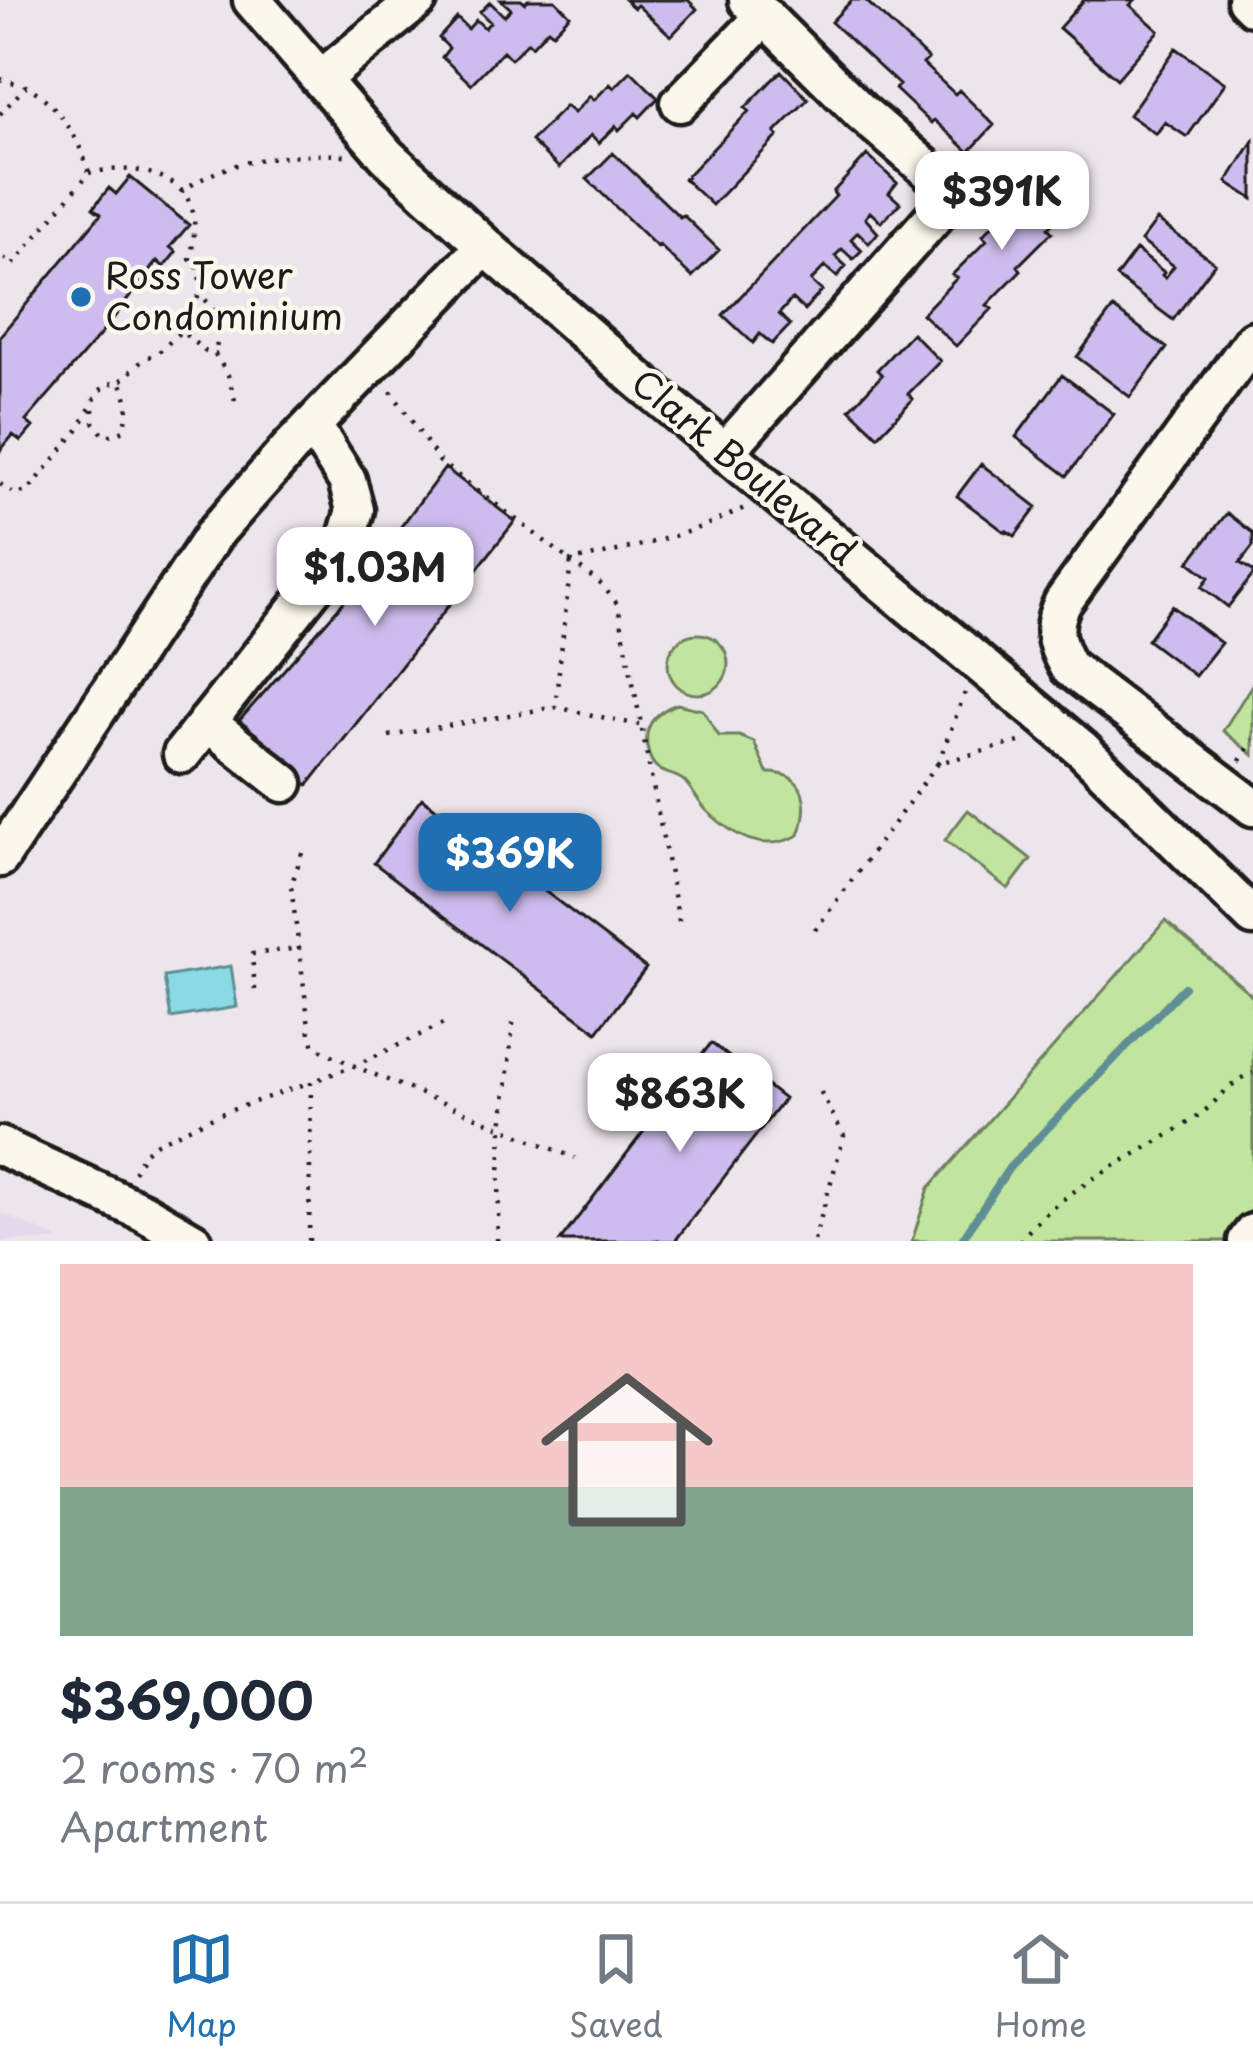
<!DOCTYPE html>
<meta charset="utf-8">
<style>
:root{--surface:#fff;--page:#f6f6f7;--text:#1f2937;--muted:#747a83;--line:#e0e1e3;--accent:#1f6fb2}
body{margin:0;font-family:"Playpen Sans",sans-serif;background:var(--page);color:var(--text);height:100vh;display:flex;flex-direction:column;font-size:45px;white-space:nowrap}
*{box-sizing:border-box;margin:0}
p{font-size:39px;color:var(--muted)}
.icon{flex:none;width:66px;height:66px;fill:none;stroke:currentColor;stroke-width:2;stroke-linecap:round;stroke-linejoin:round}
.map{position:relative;height:1241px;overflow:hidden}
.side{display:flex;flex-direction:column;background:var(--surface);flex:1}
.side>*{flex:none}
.price{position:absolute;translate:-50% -102px;padding:0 27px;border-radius:24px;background:#fff;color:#222;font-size:39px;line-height:78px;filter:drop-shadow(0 3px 6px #0008)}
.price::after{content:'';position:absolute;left:50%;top:72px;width:36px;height:27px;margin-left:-18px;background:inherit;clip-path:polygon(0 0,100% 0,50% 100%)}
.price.active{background:var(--accent);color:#fff}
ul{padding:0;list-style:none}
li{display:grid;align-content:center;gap:24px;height:636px;padding:0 60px}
li span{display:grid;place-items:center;height:372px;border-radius:0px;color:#555}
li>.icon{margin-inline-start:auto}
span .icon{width:216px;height:216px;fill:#fffc;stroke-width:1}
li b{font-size:51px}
.tab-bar{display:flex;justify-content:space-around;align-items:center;height:168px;border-top:3px solid var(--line);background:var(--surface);font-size:33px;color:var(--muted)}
.tab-bar a{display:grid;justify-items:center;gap:6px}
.tab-bar .active{color:var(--accent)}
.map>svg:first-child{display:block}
.built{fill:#e3d9ec}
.green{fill:#c1e59f;stroke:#6e805e;stroke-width:3}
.water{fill:#8adae6;stroke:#5e8e95;stroke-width:3}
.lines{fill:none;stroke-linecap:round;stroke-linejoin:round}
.stream{stroke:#5e8e95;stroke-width:8}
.building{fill:#cdbced;stroke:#1c1c1c;stroke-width:3}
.minor-casing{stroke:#1c1c1c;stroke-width:45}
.path{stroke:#1c1c1c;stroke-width:4.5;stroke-dasharray:3 9;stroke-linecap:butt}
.minor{stroke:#fbf7ec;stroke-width:36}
.poi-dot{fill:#1f6fb2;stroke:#fbf7ec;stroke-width:4.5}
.labels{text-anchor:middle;stroke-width:9;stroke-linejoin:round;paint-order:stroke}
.poi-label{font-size:36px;fill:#1c1c1c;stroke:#fbf7ec;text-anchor:start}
.street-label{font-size:36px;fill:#1c1c1c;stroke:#fbf7ec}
</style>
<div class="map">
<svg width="1253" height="1241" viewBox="0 0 1253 1241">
<rect width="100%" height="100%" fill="#ede5ec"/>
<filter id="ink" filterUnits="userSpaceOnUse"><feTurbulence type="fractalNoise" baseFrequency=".00833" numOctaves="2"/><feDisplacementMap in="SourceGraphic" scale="24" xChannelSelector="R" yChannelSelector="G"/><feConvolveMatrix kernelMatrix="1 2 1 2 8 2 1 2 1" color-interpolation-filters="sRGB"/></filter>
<g filter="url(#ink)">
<path class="built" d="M0,1212L57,1238L55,1241H0Z"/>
<path class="green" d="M668 664a30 30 0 1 1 60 0a30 30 0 1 1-60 0Z
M1253,683V755L1223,731Z
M677,704L703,710L719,736H739L754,742L767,773C807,772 810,804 799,835C763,854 735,837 707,811C698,802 693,790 684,781C676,774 667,775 659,769C651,764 648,754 647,745C644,723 658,711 677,704Z
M968,810L1031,859L1008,889L945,840Z
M1165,921L1253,996V1208L1228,1241H912L929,1188Z"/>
<path class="water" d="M231,966L237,1007L171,1018L164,977Z"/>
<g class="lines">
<path class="stream" d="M961,1241L1009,1168L1184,987"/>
</g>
<path class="building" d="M501,0H521L525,3L528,0H555L570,15L553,33L548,29L532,46L528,42L511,59L503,51L471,84L442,57L449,48L439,38L457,18L468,29L476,20L485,28L490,22L480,12L490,2L504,16L511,9Z
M625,0H688L697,9L671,36L637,5L634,8Z
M852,0H865L928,59L923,64L955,94L959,90L994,125L969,152L934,120L931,123L895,89L899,85L831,22Z
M1084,0H1135L1130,5L1159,31L1117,79L1059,28Z
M1176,48L1225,83L1187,137L1165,122L1156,134L1129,115Z
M631,71L658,98L640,117L636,113L619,130L616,126L599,143L591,135L559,168L531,141L566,106L574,113L590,96L594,100L610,84L614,88Z
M781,71L808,99L775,133L778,136L712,205L684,179L749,111L745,108Z
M1253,141V199L1227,182Z
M613,153L680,217L683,215L719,250L692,277L659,245L657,247L587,179Z
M867,155L897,183L889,193L900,203L881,222L870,212L865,218L878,233L869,243L858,232L851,239L862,250L853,259L842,249L835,256L846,266L837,277L825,266L811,281L822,291L804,310L792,299L779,314L790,325L772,344L760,334L753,343L723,315L836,196L833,192Z
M1049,160L1083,192L1048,228L1052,232L1018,266L1021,270L987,305L992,309L956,346L922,314L957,278L952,275L987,240L983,235L1017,200L1014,197Z
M130,177L189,225L170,247L176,252L164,267L157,261L106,328L26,421L33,427L21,441L13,435L0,451V336L101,214L93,208L109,188L116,194Z
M1157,220L1215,263L1173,320L1116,277L1136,250L1164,272L1162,275L1165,278L1174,266L1141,241Z
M1113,308L1167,348L1130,397L1077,357Z
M912,333L940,361L908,394L913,399L878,436L850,409L882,375L877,370Z
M1062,375L1114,414L1067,476L1016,437Z
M981,464L1037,507L1015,536L1007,531L1006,533L957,496Z
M445,468L515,521L308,785L231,730L348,597Z
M1227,513L1253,533V546L1240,563L1253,571V575L1228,607L1202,587L1209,577L1189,562Z
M1172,606L1221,643L1195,676L1147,640Z
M422,798L646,968L597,1032L374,863Z
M711,1043L784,1099L675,1241H560Z"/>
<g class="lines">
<defs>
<path id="minor" d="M252,0L387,156L485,246L641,382L1082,749L1253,917
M1246,0L1253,7
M321,79L418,0
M680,103L765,16
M1253,340L1063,602C1050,626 1055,644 1068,667L1253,807
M726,451L955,193L861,112L748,0
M207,722L284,783
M182,754L319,581L345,544L355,510L347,480L312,425
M0,858L214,534L290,448L485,246
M0,1146L143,1212L193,1241
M1247,1241L1253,1233"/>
</defs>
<use href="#minor" class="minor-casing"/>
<path class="path" d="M0,79L23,85
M0,114L26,86C57,102 80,139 89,173L13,265L0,255
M89,173C126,164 189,170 194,219C195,232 193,246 190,259L197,263L203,297L214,310L219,332L215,354
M181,192C232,156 284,154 345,155
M181,331L200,293
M391,391L440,462L571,561L555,707
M93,409L94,422L105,437L124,430C129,411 130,400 120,382
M0,484L15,494L28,491L78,430L99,391L109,384L120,382L144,359L158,353L181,331L206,352L215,354L228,375L236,404
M389,736L555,707L639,725
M1240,761L1253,740
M938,763L966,690
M302,853L291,886L310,1034L314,1046L354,1066L575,1158
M679,921L618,605L602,585L571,561C629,549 693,535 746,507
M815,930L938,763L1023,741
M255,990L252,954L300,948
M134,1172L144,1153L157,1143L215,1116L311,1082
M309,1241L311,1082L354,1066L443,1024
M497,1241L502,1129L514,1014
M814,1241L844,1136L817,1085
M1020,1241C1070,1179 1140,1158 1202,1113C1220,1099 1231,1080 1253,1073"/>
<use href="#minor" class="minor"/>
</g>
</g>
<circle class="poi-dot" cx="81" cy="297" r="12"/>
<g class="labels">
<g class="poi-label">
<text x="105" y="289">Ross Tower<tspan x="105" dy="41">Condominium</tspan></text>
</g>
<g class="street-label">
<text transform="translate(744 467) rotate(40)" y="13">Clark Boulevard</text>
</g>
</g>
</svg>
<b class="price" style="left:1002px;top:253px">$391K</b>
<b class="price" style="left:375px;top:629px">$1.03M</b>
<b class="price active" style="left:510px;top:915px">$369K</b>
<b class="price" style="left:680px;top:1155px">$863K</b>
</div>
<section class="side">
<ul>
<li><span style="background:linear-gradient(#f6c9c9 60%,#7fa58c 0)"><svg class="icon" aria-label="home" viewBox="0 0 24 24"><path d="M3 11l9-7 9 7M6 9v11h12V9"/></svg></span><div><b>$369,000</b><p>2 rooms · 70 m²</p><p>Apartment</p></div></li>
</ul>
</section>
<nav class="tab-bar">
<a class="active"><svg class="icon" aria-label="map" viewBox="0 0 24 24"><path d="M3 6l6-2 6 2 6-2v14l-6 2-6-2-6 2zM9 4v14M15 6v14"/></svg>Map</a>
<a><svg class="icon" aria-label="saved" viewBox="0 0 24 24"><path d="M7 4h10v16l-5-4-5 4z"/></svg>Saved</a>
<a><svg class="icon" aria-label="home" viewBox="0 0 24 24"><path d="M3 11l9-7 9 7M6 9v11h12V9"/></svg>Home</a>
</nav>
